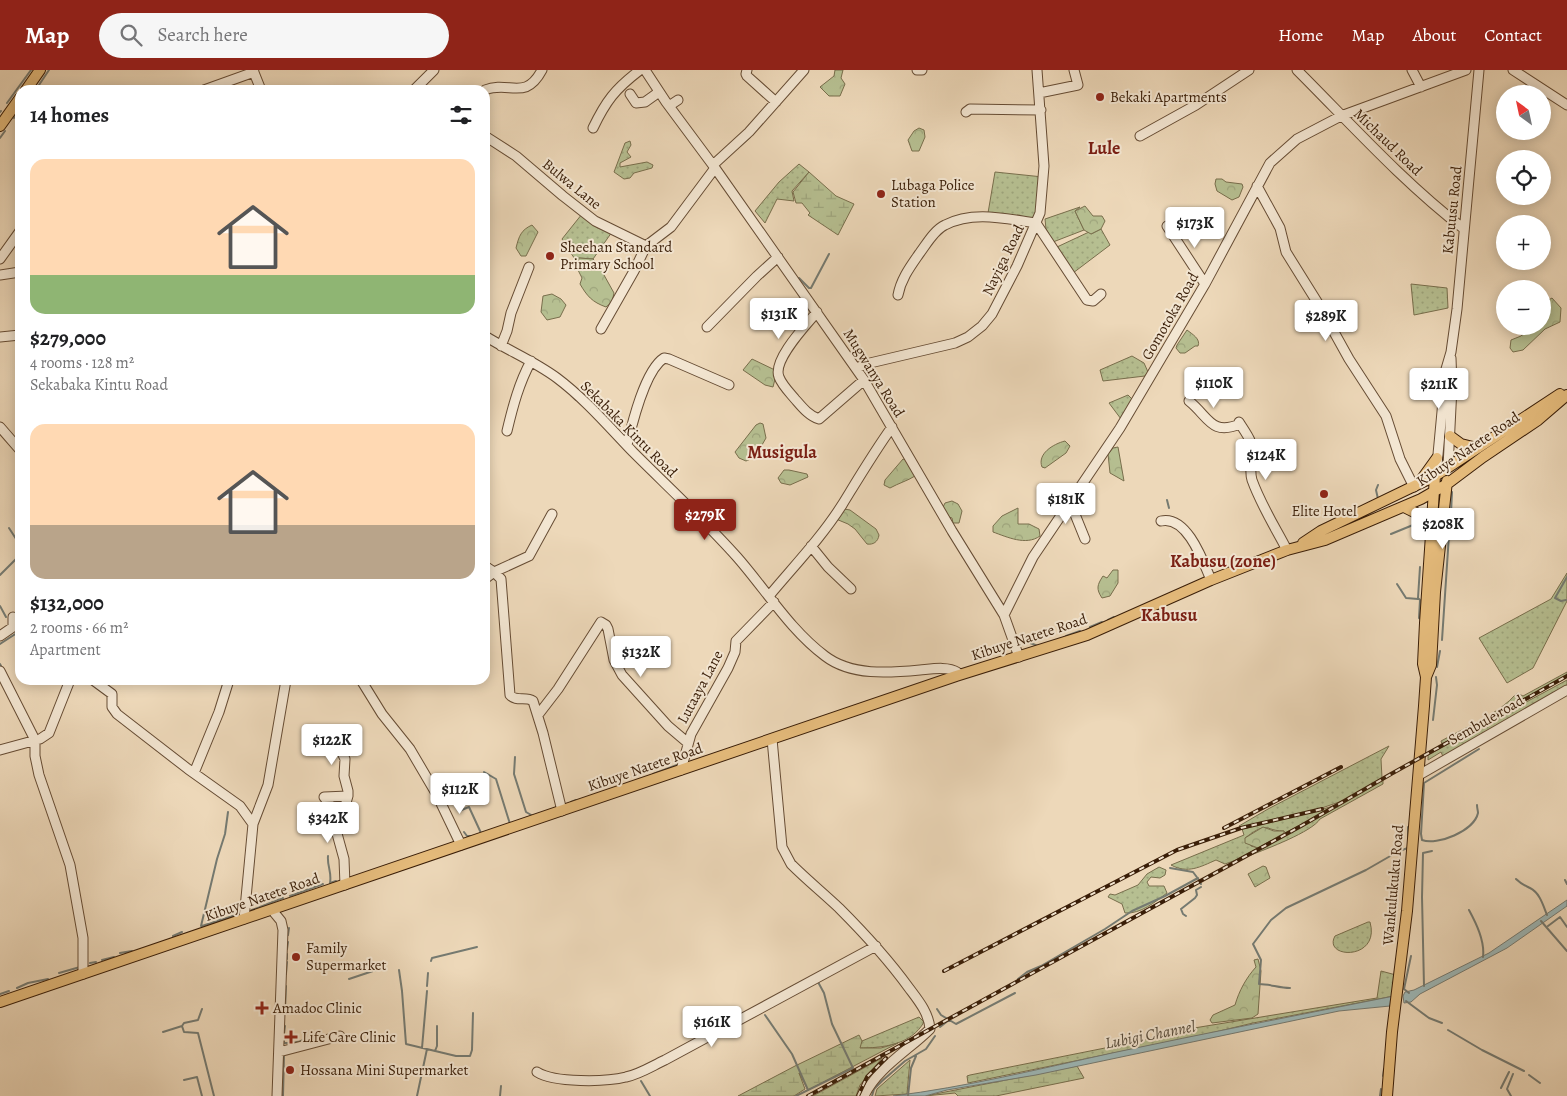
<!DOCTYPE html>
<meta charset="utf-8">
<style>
:root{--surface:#fff;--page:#f6f6f6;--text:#202124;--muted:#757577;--accent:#8f2418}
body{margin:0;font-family:Alegreya,serif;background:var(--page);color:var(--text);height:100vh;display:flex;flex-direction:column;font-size:19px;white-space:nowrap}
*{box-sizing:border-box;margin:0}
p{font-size:16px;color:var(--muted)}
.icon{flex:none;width:28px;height:28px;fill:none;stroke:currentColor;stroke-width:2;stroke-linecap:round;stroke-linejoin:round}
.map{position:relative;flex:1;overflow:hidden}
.details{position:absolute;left:15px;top:15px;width:475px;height:600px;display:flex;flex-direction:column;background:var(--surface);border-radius:15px;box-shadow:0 2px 12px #0003}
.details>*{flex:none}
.needle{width:32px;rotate:327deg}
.controls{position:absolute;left:1496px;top:15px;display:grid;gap:10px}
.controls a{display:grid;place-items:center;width:55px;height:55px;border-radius:50%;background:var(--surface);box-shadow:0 2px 12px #0003;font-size:25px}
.price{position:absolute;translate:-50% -42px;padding:0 11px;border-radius:5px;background:#fff;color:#222;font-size:16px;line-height:32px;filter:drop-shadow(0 1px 2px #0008)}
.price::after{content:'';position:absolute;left:50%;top:30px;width:15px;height:11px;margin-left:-8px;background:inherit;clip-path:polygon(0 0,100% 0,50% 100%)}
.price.current{background:var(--accent);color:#fff}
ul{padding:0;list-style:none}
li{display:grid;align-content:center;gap:10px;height:265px;padding:0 15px}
li span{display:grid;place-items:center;height:155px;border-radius:15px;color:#555}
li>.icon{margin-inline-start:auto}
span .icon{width:90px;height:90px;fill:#fffc;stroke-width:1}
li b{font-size:21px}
h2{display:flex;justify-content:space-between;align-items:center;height:60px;padding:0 15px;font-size:21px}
header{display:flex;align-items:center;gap:30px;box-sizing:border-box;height:70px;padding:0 25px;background:var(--accent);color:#fff}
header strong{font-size:24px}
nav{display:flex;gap:28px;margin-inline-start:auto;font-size:18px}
.search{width:350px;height:45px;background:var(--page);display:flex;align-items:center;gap:12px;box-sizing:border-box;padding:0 18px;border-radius:28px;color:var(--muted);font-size:19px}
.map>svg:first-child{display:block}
.grass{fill:url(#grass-dots);stroke:#786e4c}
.forest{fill:url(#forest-crowns);stroke:#786e4c}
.wetland{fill:url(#wetland-marsh);stroke:#786e4c}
.water{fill:#9db8b8;stroke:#757a71}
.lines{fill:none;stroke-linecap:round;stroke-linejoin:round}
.stream{stroke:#757a71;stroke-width:2}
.minor-casing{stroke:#664c34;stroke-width:11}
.major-casing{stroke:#391d07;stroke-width:12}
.minor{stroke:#f3e6d2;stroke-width:9}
.major{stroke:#e6bc7c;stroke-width:10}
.rail-casing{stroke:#391d07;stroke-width:4}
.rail{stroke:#f3e6d2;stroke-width:2;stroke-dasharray:5.5;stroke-linecap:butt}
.poi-dot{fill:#8f2418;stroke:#f3e6d2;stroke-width:2}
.labels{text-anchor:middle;stroke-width:4;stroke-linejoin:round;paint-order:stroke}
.poi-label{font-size:15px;fill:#391d07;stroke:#f3e6d2;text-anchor:start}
.street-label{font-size:15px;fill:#391d07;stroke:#f3e6d2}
.water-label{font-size:16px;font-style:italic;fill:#574c3c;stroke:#f3e6d2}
.quarter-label{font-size:18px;font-weight:bold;fill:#7a1f14;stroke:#f3e6d2}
</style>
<header>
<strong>Map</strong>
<div class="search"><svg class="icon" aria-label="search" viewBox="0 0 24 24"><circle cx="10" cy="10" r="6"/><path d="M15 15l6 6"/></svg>Search here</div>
<nav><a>Home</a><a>Map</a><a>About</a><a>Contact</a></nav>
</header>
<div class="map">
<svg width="1567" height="1026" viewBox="0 0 1567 1026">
<defs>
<pattern id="grass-dots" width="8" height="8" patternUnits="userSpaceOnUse" patternTransform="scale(1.25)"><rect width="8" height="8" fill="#b6bf91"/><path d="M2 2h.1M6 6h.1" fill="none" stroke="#9da47c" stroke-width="1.8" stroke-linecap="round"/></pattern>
<pattern id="forest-crowns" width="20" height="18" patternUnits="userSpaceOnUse" patternTransform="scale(1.25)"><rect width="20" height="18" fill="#b6bf91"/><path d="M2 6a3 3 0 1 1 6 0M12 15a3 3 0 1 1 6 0" fill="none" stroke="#9da47c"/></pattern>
<pattern id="wetland-marsh" width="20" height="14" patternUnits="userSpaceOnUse" patternTransform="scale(1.25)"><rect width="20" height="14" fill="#b6bf91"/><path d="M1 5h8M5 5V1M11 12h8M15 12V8" fill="none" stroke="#9da47c"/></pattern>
</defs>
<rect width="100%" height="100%" fill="#edd8b9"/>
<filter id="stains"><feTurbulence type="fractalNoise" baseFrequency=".004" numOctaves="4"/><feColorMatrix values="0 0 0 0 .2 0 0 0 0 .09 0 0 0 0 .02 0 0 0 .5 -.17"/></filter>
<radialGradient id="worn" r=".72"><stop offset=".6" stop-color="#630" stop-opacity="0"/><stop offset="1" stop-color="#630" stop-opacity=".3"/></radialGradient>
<path class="grass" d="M630,71L631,75L627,82L631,87L620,93V97L647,92L653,95L652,98L634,103L630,108L624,109L614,102L625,73Z
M799,94L809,102L792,121L794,131L777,129L765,153L755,141L779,112Z
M995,102L1043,107L1034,150L988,143Z
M1080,137L1075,141L1084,160L1053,172L1046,159L1045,149Z
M582,144L612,162L593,189L579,188L578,194L562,169Z
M1101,159L1110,175L1073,203L1057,177L1089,162L1091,164Z
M1411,214L1447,218L1448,238L1414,245Z
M1132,286L1144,293L1148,302L1145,306L1103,311L1100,300Z
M1128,325L1132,329L1121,349L1109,333Z
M1567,503V531L1533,598L1507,613L1479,568L1551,529Z
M1567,602V605L1442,674L1441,671C1466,657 1498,645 1517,623L1523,626Z
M1567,610V617L1444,689L1441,682L1428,690V685Z
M1389,676L1381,689L1382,708L1345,730L1313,741L1241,758L1239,756L1268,739Z
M1383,709V714L1320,749C1312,762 1266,779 1251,785L1250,784L1338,735L1285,763L1284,761C1277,761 1274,760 1268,758C1260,756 1252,763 1245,768L1251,776L1258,778L1236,790L1225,794L1216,790C1200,797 1188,804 1171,795L1244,765L1242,759L1314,742L1342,733Z
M1159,797L1166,800L1165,805L1160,808L1151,807L1147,812L1149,816H1164L1167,823C1155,832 1141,844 1125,843L1122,834L1108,827L1110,824L1115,825L1138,815L1147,804Z
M1368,852H1370C1381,891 1322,889 1335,866Z
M1381,901L1396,905L1394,926L1253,953L1211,963L968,1013L967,1006L970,1005L1130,973L1188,959L1377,928Z
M919,947L924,952C911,975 883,978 859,978L862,971Z
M882,988L860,1015L856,1026H813Z
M910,990L907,1024L875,1026L877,1019Z"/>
<path class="forest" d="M835,0H843L841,8L845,14L840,26H829L820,17L834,6Z
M919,58L924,60L925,67L919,81H912L908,70L914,61Z
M1216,109H1222L1226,112L1242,114L1243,117L1239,127L1232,130L1217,121L1215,114Z
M1085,136L1093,146H1102L1105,151L1101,159L1091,164L1084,160L1075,141Z
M532,155L538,162L526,186H521L516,178C519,166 521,160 532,155Z
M579,188L593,189L599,196L614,223L612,232L606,237C592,232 587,226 580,214L582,208L577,198Z
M552,224L561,229L566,235L560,247L547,250L541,242L543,226Z
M1552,228L1561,238L1560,252L1545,259L1523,280L1513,282L1510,278L1511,270L1521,266L1531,256H1542C1542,245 1540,234 1552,228Z
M1187,260C1192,264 1201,269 1198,276H1195L1185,283H1180L1176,278L1177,275Z
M752,289L777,301L773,317L765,315L743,300Z
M760,353L763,354L766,368L755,387L746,391L739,388L735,382L756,355Z
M1065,371L1070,376L1066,383L1045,398L1042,397C1037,384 1053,374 1065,371Z
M1118,377L1124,411L1110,403L1108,384L1113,378Z
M903,389L907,390L915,406C907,411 899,413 890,418L884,415L885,410Z
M784,400H789L807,404L808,407L790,415L781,413L778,408Z
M952,431L958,434L962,441L959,453H953L952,448L943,445L941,441L945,433Z
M1018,438V454H1029L1039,459L1040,466C1026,476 1007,467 993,462V456L1002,446Z
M844,439L850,440L876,459L879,465C878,472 873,475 867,474L855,459L848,454L836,449Z
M1113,500H1118V513L1110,526L1102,528C1096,519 1097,515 1103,506L1107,508Z
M1263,757L1274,761H1284V763L1258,778L1245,773V768Z
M1263,796L1266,797L1270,808L1255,817L1248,804Z
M1258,889L1261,901L1258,944L1252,948L1212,953L1210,950L1213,945L1235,935C1239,921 1246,908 1256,897L1254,890Z"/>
<path class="wetland" d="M809,102L836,126L854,134L838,165L808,145L810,143L802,133H796L793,122Z
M859,965L862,971L860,978H881L898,973L808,1020L799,1003L805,1019L794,1026H738L795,996Z
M1077,996L1084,1008L996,1026H958L955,1023L925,1026Z"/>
<path class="water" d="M1567,830V836L1507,878L1420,924L1411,932L1404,933L1403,926L1405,922L1414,920L1489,883Z
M1394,926L1390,936L1339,941L1036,1005L947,1020L925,1026H893C966,1017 1039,999 1112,983C1206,963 1299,945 1394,926Z"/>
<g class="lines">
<path class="stream" d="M39,15L49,0
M7,33L31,0
M0,42L1,41
M14,48L20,40
M0,68L5,61
M740,76L750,67
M799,208L809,218H811L829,184
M571,325L576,330
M1378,415L1376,420L1378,429
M1167,430L1169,438
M1451,444L1452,422
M9,458L20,475
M1391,464L1413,455L1424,453
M1420,497L1418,528L1420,530L1419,548L1421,549
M0,505L20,485
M1397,514L1406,528L1418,529
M1566,530L1561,531L1555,528L1567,507
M0,536L6,547
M1108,550L1114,547
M1090,557L1102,552
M1066,566L1080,561
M1442,570L1450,450
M1025,571L1038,576
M0,574L20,561
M0,594L1,596
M1437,597L1440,581
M1433,650L1437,615L1436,607
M515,687L514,704L526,742L533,746
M484,702L496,709L510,754
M653,704L677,695
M571,732L576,730
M1477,735C1477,738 1478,741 1478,743C1474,761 1437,776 1422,770L1421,764L1424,713L1479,679
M459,741L469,737L481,763
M1408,757V767
M464,762L467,766H473
M328,786C327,796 332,802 330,813L336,811
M1170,798L1193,802L1199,810
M1516,809C1521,814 1524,815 1530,818C1540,823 1543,835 1547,845
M1565,810L1567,814
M1200,813L1201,814
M290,826L323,814
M252,840L283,828
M1469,840C1476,853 1485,871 1483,887
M1186,846L1183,844L1181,839L1195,828L1197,825L1196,820L1201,817
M218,850L230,837
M1541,851L1567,881
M201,856L217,789L225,764L228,742
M202,856L242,843
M1548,856L1560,847L1567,857
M288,865L289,858
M173,866L182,862
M287,879L288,872
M120,883L132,881
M287,884V889
M102,890L114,887
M431,891L432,888L477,877
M90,893L96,892
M399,900L402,921L406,974L456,986H470L472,980L473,943
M59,903L80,897
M286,904L287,892
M349,909L382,898
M1018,909L1027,902L1041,896L1105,859L1132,841L1165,826L1198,808
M427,916L428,903
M1424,916L1422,827L1423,783L1432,781
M17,918L28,913L48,909
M1290,918C1279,918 1270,914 1259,914L1261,890L1253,874L1271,850L1286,838L1366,800L1399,781L1408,778
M1409,923L1404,919L1411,886
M0,924L9,921
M1406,931L1429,948L1442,953
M937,939L941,945L956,954L1015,923
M285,940L286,916
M765,945L792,984L808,1020
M182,956L184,962L198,963L214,1026
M940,957L949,950
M1448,960L1482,980L1524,1001
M163,962L182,956L184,953L198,950L202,939
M284,964L285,956
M284,971V973H293L308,969
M422,978L427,921
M435,981L437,976V956
M1529,1005L1540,1013
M1383,1006L1384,999
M184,1010L197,1007L202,1026
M641,1011L650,1026
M1501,1018L1509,1002
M283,1026L284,985
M417,1026L427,979
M500,1026L501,1016
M796,1026L853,998L832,954L824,923L818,912
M872,1026L874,1019L882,1011L905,991L926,979L935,966
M908,1026L911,998L916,986
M1380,1026L1381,1019
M1511,1026L1507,1019L1513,1004"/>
<defs>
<path id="minor" d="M253,0L261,20
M645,0L666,32L715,98L864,310L952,461L1004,545L1019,587
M747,0L746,4L747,6L776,32
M917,0H922
M1297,0C1351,54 1403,112 1464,159
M1412,0L1421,17
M1513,0L1567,35
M204,20L254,2
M414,20L434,0
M485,20C509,10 525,32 542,0
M1039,23L1078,15L1074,0
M630,24L636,33L645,32L659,22
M669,36L678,30
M966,42L970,39L1041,40
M593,58C606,31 615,19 640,0
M485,66L516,86L563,126L595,151L646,176
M1140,66L1196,35L1249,0
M713,95L749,62L804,0
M1257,116L1280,158L1286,182L1319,235L1349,289L1386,346L1400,389L1414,417
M1167,156L1205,214
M0,189L20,161
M0,205L20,202
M898,225C901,209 910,197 919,184C926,175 934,160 945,155C973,140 1007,149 1036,153L1087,230L1093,231L1101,224
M817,242C807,254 772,290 779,307C782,315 790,323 795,329C802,337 809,346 819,349L864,310
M707,257L757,206L778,187
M601,259L634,201L646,176L671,157L715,98
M485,266C509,281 534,291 557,308C585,329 609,357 633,382C668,417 704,450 737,487C766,520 790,560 825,586C851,606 889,603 920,600C931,599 948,596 957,602L956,606
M0,267L20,265
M501,276L507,261L511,243L529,197
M856,298L870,293L955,273L968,267L982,256L992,244L1017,196L1040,143L1044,96L1037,0
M1189,331C1209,347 1211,366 1240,354
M1239,352C1245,362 1253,371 1253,384C1252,394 1249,400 1252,410C1261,435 1275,457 1287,480
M0,357L20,380
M507,361C513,336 519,313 531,291
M627,375C632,354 645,300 664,288L669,289L729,315
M1437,395L1446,299L1451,282L1457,239L1479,0
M1448,397L1452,317L1451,288
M1070,432L1085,469
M1161,451C1187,445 1203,491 1211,510
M811,476L828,497L851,519
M485,496L494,502L501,509L510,625C516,632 526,626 533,631L543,663L562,741
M485,509L494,502L529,486L552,444
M769,526C794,496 821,468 842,435C858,409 874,382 892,357
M1004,545L1033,487L1120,358L1205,214L1270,93L1297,69L1341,46L1466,0
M0,566L13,557V547
M0,601L35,670V686L39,705L70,795L83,868V904
M93,610L112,624V637L117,644L188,699L240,736L253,754
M361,610L382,644L410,679L437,725L461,775
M538,645L558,619L601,552L606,555L608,559L614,590L622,605L668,656L688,673
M333,663L345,689L344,706L348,721V726
M772,669L782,777L791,794C806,809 823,823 839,838C864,863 888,889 909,918C918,930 929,943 930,959C909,980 876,999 864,1026
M0,680L40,669L49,663L70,610
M681,700L691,664L728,598L735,582L736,571L774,532
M194,703L219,642L229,610
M1419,705L1567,620
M334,744L345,736L348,726L324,727L331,736L334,744L336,760L344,789L345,815
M272,840L281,851L283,860L277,1026
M244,849L253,754L268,715L286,610
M279,982L340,966
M537,1002C554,1013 606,1012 626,1007C640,1004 652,996 665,990L876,876"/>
<path id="major" d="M26,20L40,0
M0,56L20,28
M1450,366L1461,374L1477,378
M1419,413L1437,388
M1404,437L1424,447L1433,454
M1303,473L1321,461L1435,406L1560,324
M1426,607L1431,595L1435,522L1447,411
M0,932L956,606L1087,565L1211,510L1287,480L1325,470L1421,429L1447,414L1483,387L1538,350L1567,325
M1387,1026L1392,962L1407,841L1424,636L1426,607L1423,594L1425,553L1435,406"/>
</defs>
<use href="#minor" class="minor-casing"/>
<use href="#major" class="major-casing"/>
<use href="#minor" class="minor"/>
<use href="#major" class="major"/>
<defs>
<path id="rail" d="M1224,758L1341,697
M944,901L1177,780L1241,758L1322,739
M808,1026L1301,756L1391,704L1567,606
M858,1026L867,1007L886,988"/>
</defs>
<use href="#rail" class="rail-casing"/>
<use href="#rail" class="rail"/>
</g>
<g class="poi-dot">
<circle cx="1100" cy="27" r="5"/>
<circle cx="881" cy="124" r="5"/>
<circle cx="550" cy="186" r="5"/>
<circle cx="1324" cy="424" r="5"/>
<circle cx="296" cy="887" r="5"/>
<path d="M259.5 930.5h5v5h5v5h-5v5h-5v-5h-5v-5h5z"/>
<path d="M288.5 959.5h5v5h5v5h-5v5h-5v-5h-5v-5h5z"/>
<circle cx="290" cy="1000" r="5"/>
</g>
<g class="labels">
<g class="poi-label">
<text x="1110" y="32">Bekaki Apartments</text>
<text x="891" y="120">Lubaga Police<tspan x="891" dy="17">Station</tspan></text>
<text x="560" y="182">Sheehan Standard<tspan x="560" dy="17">Primary School</tspan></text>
<text x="1324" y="446" text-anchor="middle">Elite Hotel</text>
<text x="306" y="883">Family<tspan x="306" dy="17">Supermarket</tspan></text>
<text x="273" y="943">Amadoc Clinic</text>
<text x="302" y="972">Life Care Clinic</text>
<text x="300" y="1005">Hossana Mini Supermarket</text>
</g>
<g class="street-label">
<text transform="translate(1388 72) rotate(44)" y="5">Michaud Road</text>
<text transform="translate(572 114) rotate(39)" y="5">Bulwa Lane</text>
<text transform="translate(1452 140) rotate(-84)" y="5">Kabuusu Road</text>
<text transform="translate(1003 190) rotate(-64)" y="5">Nayiga Road</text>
<text transform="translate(1170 246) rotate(-60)" y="5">Gomotoka Road</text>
<text transform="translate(874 303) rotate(58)" y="5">Mugwanya Road</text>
<text transform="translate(629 359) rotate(45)" y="5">Sekabaka Kintu Road</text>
<text transform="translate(1468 379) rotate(-34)" y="5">Kibuye Natete Road</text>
<text transform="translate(1029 567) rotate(-18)" y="5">Kibuye Natete Road</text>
<text transform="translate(700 617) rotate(-62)" y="5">Lutaaya Lane</text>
<text transform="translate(1486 650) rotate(-30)" y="5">Sembule road</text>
<text transform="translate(645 697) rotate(-19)" y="5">Kibuye Natete Road</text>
<text transform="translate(1393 815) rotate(-85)" y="5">Wankulukuku Road</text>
<text transform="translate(262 827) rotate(-19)" y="5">Kibuye Natete Road</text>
</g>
<g class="water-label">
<text transform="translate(1150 964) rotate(-11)" y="6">Lubigi Channel</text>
</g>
<g class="quarter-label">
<text x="1104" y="84">Lule</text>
<text x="782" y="388">Musigula</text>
<text x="1223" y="497">Kabusu (zone)</text>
<text x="1169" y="551">Kabusu</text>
</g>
</g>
<rect width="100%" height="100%" filter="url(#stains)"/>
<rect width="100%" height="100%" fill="url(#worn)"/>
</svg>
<div class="controls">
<a><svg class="needle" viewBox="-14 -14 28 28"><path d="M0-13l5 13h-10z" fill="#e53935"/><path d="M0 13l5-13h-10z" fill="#757577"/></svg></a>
<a><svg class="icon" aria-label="locate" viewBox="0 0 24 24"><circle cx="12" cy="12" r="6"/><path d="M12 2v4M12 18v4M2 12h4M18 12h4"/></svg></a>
<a>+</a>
<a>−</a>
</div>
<b class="price" style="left:1195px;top:179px">$173K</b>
<b class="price" style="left:779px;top:270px">$131K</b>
<b class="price" style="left:1326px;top:272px">$289K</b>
<b class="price" style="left:1214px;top:339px">$110K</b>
<b class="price" style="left:1439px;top:340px">$211K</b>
<b class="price" style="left:1266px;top:411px">$124K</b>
<b class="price" style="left:1066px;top:455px">$181K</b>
<b class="price current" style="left:705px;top:471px">$279K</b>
<b class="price" style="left:1443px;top:480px">$208K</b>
<b class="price" style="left:641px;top:608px">$132K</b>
<b class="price" style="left:332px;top:696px">$122K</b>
<b class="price" style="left:460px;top:745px">$112K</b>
<b class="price" style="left:328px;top:774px">$342K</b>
<b class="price" style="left:712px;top:978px">$161K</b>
<section class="details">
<h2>14 homes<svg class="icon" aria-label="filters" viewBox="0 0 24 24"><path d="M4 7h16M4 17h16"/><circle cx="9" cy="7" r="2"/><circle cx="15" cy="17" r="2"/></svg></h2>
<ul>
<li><span style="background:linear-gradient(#ffd9b3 75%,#8fb573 0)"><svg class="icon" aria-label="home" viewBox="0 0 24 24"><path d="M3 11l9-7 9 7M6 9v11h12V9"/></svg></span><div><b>$279,000</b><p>4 rooms · 128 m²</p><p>Sekabaka Kintu Road</p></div></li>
<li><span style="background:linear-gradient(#ffd9b3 65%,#b9a48a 0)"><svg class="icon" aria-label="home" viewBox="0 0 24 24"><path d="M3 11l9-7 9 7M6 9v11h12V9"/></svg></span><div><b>$132,000</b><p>2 rooms · 66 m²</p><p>Apartment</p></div></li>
</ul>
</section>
</div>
